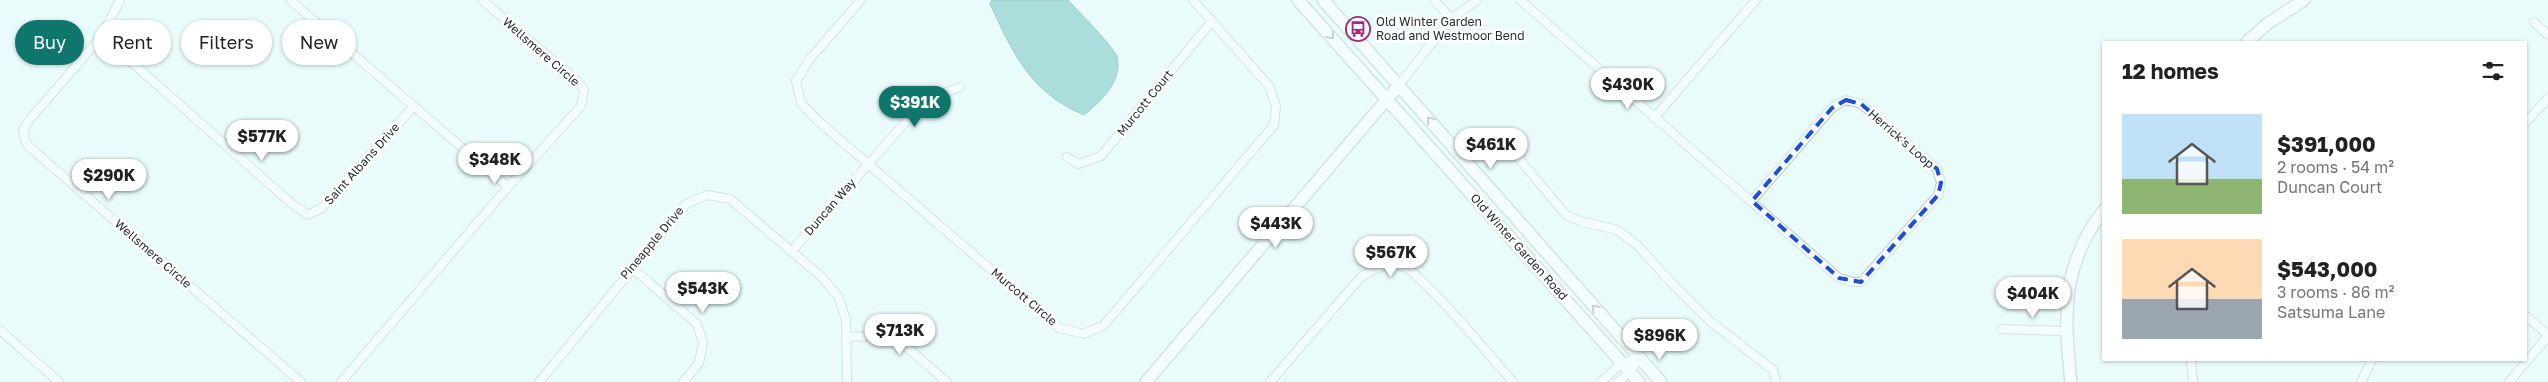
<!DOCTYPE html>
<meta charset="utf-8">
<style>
:root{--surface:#fff;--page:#f6f6f6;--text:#222;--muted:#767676;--accent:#0f766e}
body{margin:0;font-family:"Golos Text",sans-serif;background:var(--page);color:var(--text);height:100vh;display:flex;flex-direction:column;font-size:19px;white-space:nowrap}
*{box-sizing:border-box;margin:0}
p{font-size:16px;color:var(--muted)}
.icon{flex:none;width:28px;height:28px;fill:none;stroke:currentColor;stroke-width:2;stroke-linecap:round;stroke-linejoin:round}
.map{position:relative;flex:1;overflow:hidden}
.panel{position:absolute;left:2102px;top:41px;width:425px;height:320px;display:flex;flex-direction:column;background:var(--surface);border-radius:0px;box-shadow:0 1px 4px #0004}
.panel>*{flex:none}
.hud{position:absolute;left:15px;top:20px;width:475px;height:45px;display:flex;gap:10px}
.price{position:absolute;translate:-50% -42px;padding:0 11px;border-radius:18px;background:#fff;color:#222;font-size:16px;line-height:32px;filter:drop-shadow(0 1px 2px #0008)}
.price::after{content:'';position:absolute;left:50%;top:30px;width:15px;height:11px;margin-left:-8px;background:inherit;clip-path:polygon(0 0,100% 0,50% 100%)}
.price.selected{background:var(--accent);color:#fff}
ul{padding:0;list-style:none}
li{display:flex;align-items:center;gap:15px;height:125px;padding:0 20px}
li span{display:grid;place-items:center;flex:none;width:140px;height:100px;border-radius:0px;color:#555}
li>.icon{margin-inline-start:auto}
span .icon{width:60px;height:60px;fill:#fffc;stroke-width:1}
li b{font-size:21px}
h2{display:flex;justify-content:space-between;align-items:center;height:60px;padding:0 20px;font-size:21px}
.chip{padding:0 18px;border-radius:22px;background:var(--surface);box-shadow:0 1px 4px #0004;font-size:18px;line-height:45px}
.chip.selected{background:var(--accent);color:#fff}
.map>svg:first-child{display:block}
.water{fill:#5dbbb5;stroke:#4c908c}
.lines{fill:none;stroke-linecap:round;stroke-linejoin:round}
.street-casing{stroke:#b6c8c7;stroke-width:10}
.secondary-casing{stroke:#b6c8c7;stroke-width:14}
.street{stroke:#fff;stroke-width:8}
.secondary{stroke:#fff;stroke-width:11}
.oneway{stroke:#9da0a0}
.marked{fill:none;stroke:#1d4ed8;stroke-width:4;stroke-dasharray:10 6;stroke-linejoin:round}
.labels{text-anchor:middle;stroke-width:5;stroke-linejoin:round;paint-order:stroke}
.poi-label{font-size:12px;fill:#262d2d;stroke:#fff;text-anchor:start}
.street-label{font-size:12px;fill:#262d2d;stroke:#fff}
</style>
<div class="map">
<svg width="2548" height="382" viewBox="0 0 2548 382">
<rect width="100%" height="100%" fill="#e9fcfb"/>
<path class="water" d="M992,0H1068C1077,10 1114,47 1117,57C1123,81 1100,102 1084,115C1030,92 1014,55 990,4Z"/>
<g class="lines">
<defs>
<path id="street" d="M120,0L102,36L31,118L23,130L26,144L301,382
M290,0L508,187
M861,0L810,59L796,81L801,103L817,120L1059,328L1084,334L1104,325L1274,125L1276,106L1269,86L1193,0
M1434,0L1451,19
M1520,0L1839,278L1853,282H1861L1938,195L1941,183L1937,169L1861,104L1846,100L1832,108L1752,201
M2534,22L2548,35
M102,36L292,204L308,215L322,208L414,106
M1399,85L1451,19L1477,0
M1654,118L1756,0
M2526,122L2548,98
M1506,143L1566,215L1580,221L1617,230L1637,245L1669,280L1711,322L1773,370L1776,382
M1067,157L1079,164L1101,156L1212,21
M792,251L924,101L960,87
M631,267L697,324L703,343L699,363L683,382
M2526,316L2548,335
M2001,329L2066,331
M0,330L59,382
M848,337L879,336L902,343L947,382
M2191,360L2193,382
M341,382L508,187L581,106L584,90L577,81L482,0
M539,382L686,204L707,195L730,199L823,278L839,298L846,320L847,382
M1270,382L1361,277C1374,269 1387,262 1404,267C1423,274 1495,362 1513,382
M1601,382L1622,363L1639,358
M1618,382L1630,372L1639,358
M2361,382L2372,360
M2509,382L2548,336"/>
<path id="secondary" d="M1298,0L1639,382
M1323,0L1661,382
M2247,42L2267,24L2304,0
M1146,382L1399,85
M2071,382C2064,317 2061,264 2104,210"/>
</defs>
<use href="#street" class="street-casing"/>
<use href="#secondary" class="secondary-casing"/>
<use href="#street" class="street"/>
<use href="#secondary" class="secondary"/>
</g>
<defs><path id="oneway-chevron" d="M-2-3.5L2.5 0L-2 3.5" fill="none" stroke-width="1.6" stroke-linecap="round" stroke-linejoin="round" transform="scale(1.25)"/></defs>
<g class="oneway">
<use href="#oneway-chevron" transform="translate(1331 36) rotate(48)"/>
<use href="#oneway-chevron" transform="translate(1430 120) rotate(-131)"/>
<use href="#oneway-chevron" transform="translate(1595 308) rotate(-131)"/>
</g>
<path d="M0 0H2548V382H0ZM1846,100L1861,104L1937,169L1941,183L1938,195L1861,282L1839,278L1752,201L1832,108Z" fill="#e9fcfb" fill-opacity=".55" fill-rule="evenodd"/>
<path class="marked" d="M1846,100L1861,104L1937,169L1941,183L1938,195L1861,282L1839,278L1752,201L1832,108Z"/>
<defs>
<symbol id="bus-ring" viewBox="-11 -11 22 22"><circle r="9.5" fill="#fff" stroke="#a12a82" stroke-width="1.5"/><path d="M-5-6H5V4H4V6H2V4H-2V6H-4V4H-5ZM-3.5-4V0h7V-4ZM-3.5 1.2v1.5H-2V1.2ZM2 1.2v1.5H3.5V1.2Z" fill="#a12a82"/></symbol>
</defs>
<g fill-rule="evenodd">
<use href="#bus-ring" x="1344" y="15" width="28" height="28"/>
</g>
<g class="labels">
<g class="poi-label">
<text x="1376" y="26">Old Winter Garden<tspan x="1376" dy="14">Road and Westmoor Bend</tspan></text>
</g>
<g class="street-label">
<text transform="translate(541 52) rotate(41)" y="4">Wellsmere Circle</text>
<text transform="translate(1145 103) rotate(-51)" y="4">Murcott Court</text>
<text transform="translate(1901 139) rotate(41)" y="4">Herrick's Loop</text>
<text transform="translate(362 164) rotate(-48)" y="4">Saint Albans Drive</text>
<text transform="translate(830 207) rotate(-49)" y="4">Duncan Way</text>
<text transform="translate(652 243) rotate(-50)" y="4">Pineapple Drive</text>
<text transform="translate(1519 247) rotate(48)" y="4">Old Winter Garden Road</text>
<text transform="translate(153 254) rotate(41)" y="4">Wellsmere Circle</text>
<text transform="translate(1024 297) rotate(40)" y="4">Murcott Circle</text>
</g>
</g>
</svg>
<b class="price" style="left:1628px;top:110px">$430K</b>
<b class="price selected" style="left:915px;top:128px">$391K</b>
<b class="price" style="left:262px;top:162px">$577K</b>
<b class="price" style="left:1491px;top:170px">$461K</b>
<b class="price" style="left:495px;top:185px">$348K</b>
<b class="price" style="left:109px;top:201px">$290K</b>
<b class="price" style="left:1276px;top:249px">$443K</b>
<b class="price" style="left:1391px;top:278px">$567K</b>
<b class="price" style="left:703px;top:314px">$543K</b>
<b class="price" style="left:2033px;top:319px">$404K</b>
<b class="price" style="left:900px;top:356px">$713K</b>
<b class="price" style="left:1660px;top:361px">$896K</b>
<div class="hud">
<a class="chip selected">Buy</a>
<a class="chip">Rent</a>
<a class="chip">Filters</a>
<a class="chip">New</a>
</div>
<section class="panel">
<h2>12 homes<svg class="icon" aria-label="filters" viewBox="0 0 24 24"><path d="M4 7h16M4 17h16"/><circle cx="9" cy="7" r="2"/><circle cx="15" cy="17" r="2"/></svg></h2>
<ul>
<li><span style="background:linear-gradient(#bfe0f5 65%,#8fb573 0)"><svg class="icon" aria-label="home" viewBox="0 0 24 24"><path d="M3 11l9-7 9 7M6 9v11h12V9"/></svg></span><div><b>$391,000</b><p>2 rooms · 54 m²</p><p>Duncan Court</p></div></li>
<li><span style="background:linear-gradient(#ffd9b3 60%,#9aa5b1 0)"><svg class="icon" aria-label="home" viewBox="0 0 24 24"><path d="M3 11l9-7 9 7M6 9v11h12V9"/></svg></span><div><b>$543,000</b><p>3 rooms · 86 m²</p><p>Satsuma Lane</p></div></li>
</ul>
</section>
</div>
